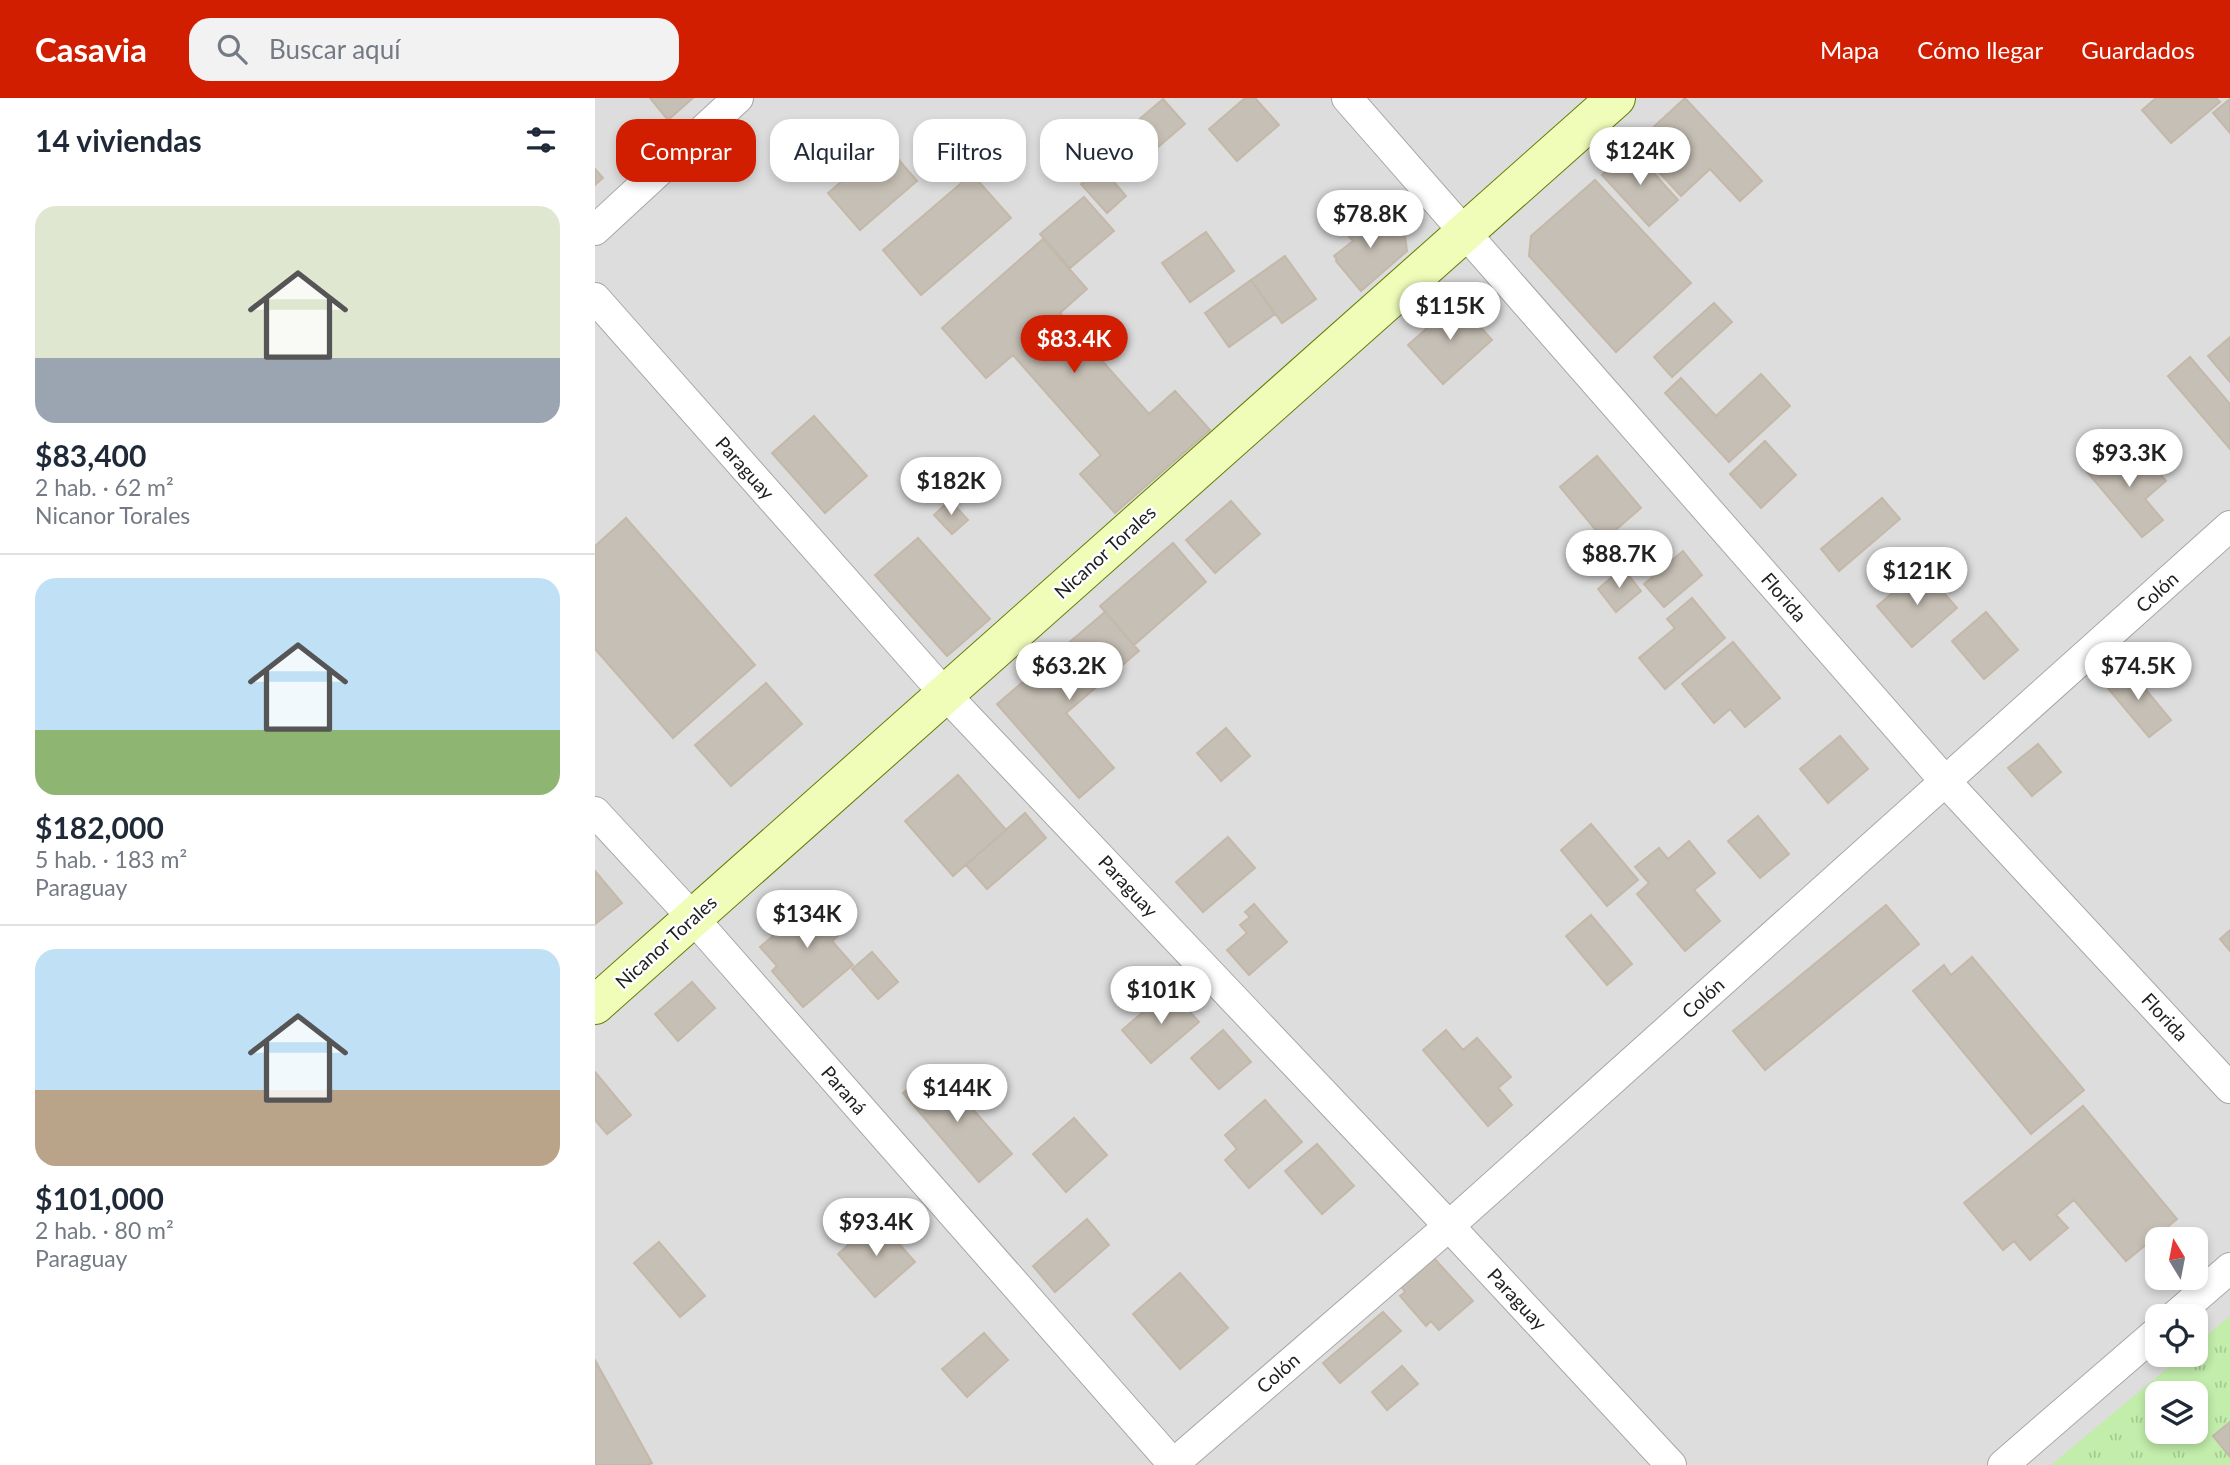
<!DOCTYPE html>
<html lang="es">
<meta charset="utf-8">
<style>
:root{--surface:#fff;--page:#f2f2f3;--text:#1f2937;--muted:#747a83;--line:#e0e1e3;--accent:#d11d00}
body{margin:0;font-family:Lato,sans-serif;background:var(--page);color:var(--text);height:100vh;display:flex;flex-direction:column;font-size:26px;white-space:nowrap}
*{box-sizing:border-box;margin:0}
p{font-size:23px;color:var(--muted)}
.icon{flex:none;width:38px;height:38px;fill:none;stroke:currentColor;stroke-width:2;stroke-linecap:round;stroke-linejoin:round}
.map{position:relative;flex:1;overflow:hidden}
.side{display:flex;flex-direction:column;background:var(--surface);width:595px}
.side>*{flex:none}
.banner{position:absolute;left:21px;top:21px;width:665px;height:63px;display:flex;gap:14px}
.needle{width:46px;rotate:350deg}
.tools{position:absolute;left:1550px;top:1129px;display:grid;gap:14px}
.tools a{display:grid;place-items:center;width:63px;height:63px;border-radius:14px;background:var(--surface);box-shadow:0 4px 10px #0003;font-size:35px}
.price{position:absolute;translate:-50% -60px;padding:0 16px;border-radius:24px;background:#fff;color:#222;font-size:23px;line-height:46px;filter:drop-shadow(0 2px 4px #0008)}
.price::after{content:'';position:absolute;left:50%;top:42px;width:21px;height:16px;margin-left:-10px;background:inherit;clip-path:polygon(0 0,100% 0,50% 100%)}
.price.selected{background:var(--accent);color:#fff}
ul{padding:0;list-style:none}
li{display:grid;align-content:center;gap:14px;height:371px;padding:0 35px}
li+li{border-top:2px solid var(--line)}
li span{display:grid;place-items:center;height:217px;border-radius:21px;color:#555}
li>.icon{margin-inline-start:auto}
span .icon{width:126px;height:126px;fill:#fffc;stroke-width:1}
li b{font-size:30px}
h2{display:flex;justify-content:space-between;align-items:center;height:84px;padding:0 35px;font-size:30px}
.chip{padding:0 24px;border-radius:21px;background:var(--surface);box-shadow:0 4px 10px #0003;font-size:24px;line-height:63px}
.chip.selected{background:var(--accent);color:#fff}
header{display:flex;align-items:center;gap:42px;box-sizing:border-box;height:98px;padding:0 35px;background:var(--accent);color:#fff}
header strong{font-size:33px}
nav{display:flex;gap:38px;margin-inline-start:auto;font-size:24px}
.search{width:490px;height:63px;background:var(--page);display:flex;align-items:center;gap:18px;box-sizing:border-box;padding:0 24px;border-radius:21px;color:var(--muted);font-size:26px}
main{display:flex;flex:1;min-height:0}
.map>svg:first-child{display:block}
.residential{fill:#dedddd;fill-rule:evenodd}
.grass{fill:url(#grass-tufts);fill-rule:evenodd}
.building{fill:#c6bfb5;stroke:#c4b8a8;stroke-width:2}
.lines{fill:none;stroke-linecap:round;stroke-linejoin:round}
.street-casing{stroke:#a7a7a7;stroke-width:32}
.secondary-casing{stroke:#5f7f00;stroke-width:40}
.street{stroke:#fff;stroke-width:30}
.secondary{stroke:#f0fdb9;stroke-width:38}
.labels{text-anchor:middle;stroke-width:5;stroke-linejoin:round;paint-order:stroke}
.street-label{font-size:19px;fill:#202020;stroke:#fff}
</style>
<header>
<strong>Casavia</strong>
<div class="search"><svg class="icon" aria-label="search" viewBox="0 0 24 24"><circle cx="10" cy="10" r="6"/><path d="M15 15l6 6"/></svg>Buscar aquí</div>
<nav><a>Mapa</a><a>Cómo llegar</a><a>Guardados</a></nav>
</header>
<main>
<section class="side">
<h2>14 viviendas<svg class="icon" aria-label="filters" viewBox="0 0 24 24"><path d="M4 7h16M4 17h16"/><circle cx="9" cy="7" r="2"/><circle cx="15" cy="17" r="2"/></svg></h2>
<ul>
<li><span style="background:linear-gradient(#dfe7d0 70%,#9aa5b1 0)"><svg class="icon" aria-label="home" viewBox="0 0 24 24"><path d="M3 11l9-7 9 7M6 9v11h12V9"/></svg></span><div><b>$83,400</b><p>2 hab. · 62 m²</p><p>Nicanor Torales</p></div></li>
<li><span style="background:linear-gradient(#bfe0f5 70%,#8fb573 0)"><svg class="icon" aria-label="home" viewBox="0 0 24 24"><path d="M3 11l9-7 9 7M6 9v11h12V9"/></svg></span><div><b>$182,000</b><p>5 hab. · 183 m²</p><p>Paraguay</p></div></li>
<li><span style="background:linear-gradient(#bfe0f5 65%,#b9a48a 0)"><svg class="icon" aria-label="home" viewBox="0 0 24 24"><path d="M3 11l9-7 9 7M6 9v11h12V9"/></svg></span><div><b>$101,000</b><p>2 hab. · 80 m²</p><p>Paraguay</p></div></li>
</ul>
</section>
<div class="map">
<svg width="1635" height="1367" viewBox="0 0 1635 1367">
<defs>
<pattern id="grass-tufts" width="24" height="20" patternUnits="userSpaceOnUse" patternTransform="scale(1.75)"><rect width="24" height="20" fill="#c2edaa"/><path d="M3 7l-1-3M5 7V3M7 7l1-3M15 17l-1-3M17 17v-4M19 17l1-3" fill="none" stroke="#a6cb92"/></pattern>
</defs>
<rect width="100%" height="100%" fill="#f1efe7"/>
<path class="residential" d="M0,0H1635V1367H0ZM1563,1141H1601V1180H1563ZM1563,1218H1601V1256H1563ZM1563,1295H1601V1334H1563Z"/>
<path class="grass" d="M1635,1218V1367H1456L1588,1257L1601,1256V1246ZM1563,1295H1601V1334H1563Z"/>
<path class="building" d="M55,0H98L73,22Z
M650,0H660L684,27L642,63L614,31Z
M1090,0L1167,83L1145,103L1115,71L1086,98L1039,47Z
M1561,0H1621L1625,4L1576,45L1547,12Z
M568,1L590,26L549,61L527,36Z
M1635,1V35L1618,15Z
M290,46L322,83L265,132L233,95Z
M1036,50L1083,102L1054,128L1007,77Z
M506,69L531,98L512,115L486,86Z
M0,71L8,80L0,87Z
M377,76L416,120L326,197L288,152Z
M1000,82L1096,185L1021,254L934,158L936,138Z
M489,99L519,133L475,170L445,136Z
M757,115L774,135L793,118L810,138L812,153L766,193L741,163L742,162L739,158L758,143L743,126Z
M611,134L639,173L595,204L567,165Z
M448,141L492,191L465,215L554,316L580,293L615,332L520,415L485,376L506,357L418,257L391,280L347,230Z
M690,158L721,201L687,225L656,182Z
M656,182L680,216L634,249L610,215Z
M862,203L897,242L848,286L813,247Z
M1119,205L1137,224L1077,279L1059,259Z
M1635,239V284L1613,258Z
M1595,259L1635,306V351L1573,278Z
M1166,276L1195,308L1134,364L1070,295L1086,280L1121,318Z
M219,318L272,378L230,415L177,355Z
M1170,343L1201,377L1166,410L1135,376Z
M1508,352L1528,375L1549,357L1571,383L1550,401L1568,422L1547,439L1488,369Z
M1002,358L1046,410L1009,442L965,389Z
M1287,400L1305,421L1244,473L1226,451Z
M355,402L373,422L357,436L339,417Z
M636,403L665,436L620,475L591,442Z
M31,420L160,567L78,640L0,551V448Z
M323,440L395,521L352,558L280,477Z
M578,445L611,484L539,547L505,508Z
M1088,453L1107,477L1069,509L1049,486Z
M1028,470L1046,493L1021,514L1003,491Z
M1327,470L1362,510L1317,549L1282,508Z
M1097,500L1130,540L1070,591L1044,560L1080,530L1072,521Z
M510,514L544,553L471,615L519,670L484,700L402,606Z
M1391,514L1423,552L1389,581L1357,543Z
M1138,544L1185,600L1150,629L1135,611L1119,625L1087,586Z
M1532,569L1576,622L1554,639L1510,587Z
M171,585L207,626L136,688L100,647Z
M631,630L655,658L626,683L602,655Z
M1245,638L1273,671L1233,705L1205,671Z
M1443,646L1466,674L1437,698L1413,670Z
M363,677L411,732L358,778L310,723Z
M430,715L451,740L392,791L371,767Z
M1163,718L1194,756L1165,780L1133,743Z
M996,726L1043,782L1012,808L966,752Z
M633,739L660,770L608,814L581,784Z
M1094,743L1120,775L1099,792L1125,823L1090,853L1042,796L1054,785L1040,769L1064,750L1073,761Z
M0,773L27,805L0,826Z
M218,794L251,831L237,843L258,867L208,909L177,873L182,868L165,849L178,838L173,833Z
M659,806L692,844L654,877L632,852L652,835L645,827L655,819L650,814Z
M1291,807L1324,846L1170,972L1138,933Z
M996,817L1037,866L1012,887L971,838Z
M1635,832V853L1625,841Z
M277,854L303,884L283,901L257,871Z
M1377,859L1489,992L1436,1036L1318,893L1349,867L1356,877Z
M97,884L120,910L83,943L60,916Z
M575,891L604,924L556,965L527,932Z
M628,932L656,964L624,991L596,960Z
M851,932L868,952L882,940L916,979L903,990L917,1007L893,1028L828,952Z
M340,968L417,1056L384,1084L308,995Z
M0,974L36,1017L12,1036L0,1022Z
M670,1002L707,1044L654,1090L630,1062L642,1051L630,1037Z
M1488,1008L1582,1121L1531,1163L1479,1102L1461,1117L1473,1130L1435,1162L1419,1143L1408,1152L1369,1105Z
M479,1020L512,1057L471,1094L438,1056Z
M722,1046L759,1088L727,1116L690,1073Z
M282,1121L320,1164L280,1199L243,1156Z
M492,1121L514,1147L460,1194L438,1168Z
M64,1144L110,1198L85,1219L39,1165Z
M838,1159L878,1203L844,1232L836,1223L831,1228L805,1198L810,1194L805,1187Z
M585,1175L633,1230L585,1271L538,1216Z
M788,1214L806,1233L745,1285L728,1265Z
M389,1235L413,1262L372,1299L347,1271Z
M0,1262L57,1365L53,1367H0Z
M807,1268L823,1286L792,1312L777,1294Z
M1635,1324V1359L1618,1338Z"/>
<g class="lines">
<defs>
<path id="street" d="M752,0L1350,683L1635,990
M0,132L143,0
M0,200L350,596L854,1128L1076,1367
M0,714L98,820L579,1367
M1580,1218L1635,1170
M577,1367L854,1128L1635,428
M1408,1367L1563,1233"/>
<path id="secondary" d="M0,907L1021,0"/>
</defs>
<use href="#street" class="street-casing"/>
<use href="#secondary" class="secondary-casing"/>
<use href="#street" class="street"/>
<use href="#secondary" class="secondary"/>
</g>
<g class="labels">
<g class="street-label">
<text transform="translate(150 370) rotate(48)" y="7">Paraguay</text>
<text transform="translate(510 454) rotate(-42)" y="7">Nicanor Torales</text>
<text transform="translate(1562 494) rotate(-42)" y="7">Colón</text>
<text transform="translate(1189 499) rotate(49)" y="7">Florida</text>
<text transform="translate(533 788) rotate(47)" y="7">Paraguay</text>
<text transform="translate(71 844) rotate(-42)" y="7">Nicanor Torales</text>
<text transform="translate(1108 900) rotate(-42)" y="7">Colón</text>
<text transform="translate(1570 919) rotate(47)" y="7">Florida</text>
<text transform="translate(249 992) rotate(49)" y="7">Paraná</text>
<text transform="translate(922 1201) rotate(47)" y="7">Paraguay</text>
<text transform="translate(683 1275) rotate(-41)" y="7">Colón</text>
</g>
</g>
</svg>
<div class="tools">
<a><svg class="needle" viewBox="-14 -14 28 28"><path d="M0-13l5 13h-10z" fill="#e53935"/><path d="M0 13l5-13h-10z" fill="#747a83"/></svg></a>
<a><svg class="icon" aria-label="locate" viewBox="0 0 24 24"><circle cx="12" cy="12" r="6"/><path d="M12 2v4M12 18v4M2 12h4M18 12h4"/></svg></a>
<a><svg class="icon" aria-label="layers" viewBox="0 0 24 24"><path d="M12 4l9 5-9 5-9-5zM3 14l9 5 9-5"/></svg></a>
</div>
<b class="price" style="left:1045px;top:89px">$124K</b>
<b class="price" style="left:775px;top:152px">$78.8K</b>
<b class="price" style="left:855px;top:244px">$115K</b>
<b class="price selected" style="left:479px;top:277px">$83.4K</b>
<b class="price" style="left:1534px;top:391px">$93.3K</b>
<b class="price" style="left:356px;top:419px">$182K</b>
<b class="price" style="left:1024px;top:492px">$88.7K</b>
<b class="price" style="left:1322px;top:509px">$121K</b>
<b class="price" style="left:474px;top:604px">$63.2K</b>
<b class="price" style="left:1543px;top:604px">$74.5K</b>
<b class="price" style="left:212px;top:852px">$134K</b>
<b class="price" style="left:566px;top:928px">$101K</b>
<b class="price" style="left:362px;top:1026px">$144K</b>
<b class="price" style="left:281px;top:1160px">$93.4K</b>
<div class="banner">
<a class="chip selected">Comprar</a>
<a class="chip">Alquilar</a>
<a class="chip">Filtros</a>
<a class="chip">Nuevo</a>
</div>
</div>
</main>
